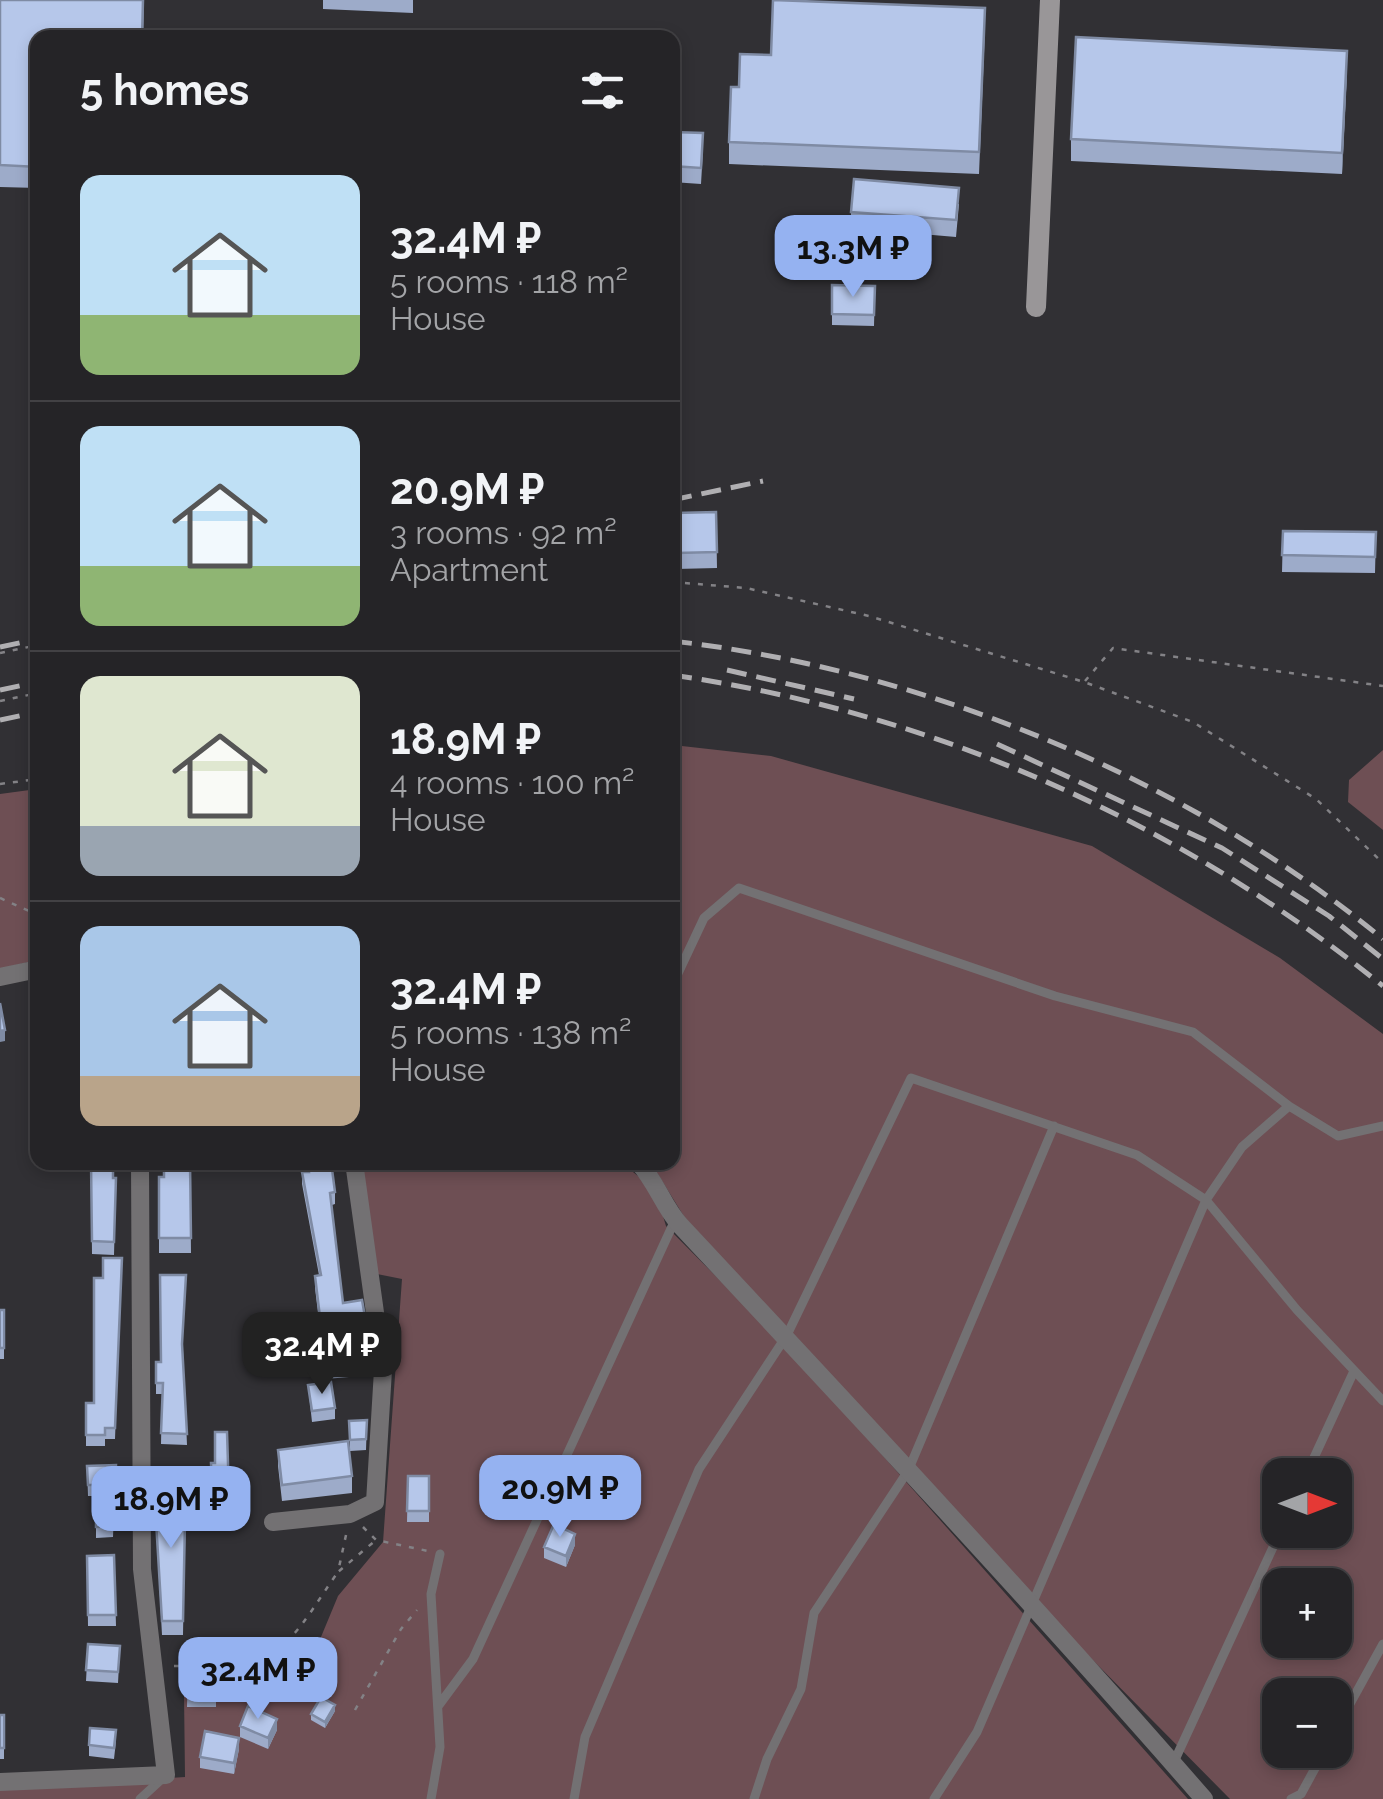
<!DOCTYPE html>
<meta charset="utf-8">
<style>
:root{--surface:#252427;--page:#2d2c2f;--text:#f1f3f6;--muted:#a3a4a7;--line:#424144;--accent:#95b2f1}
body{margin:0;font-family:Raleway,sans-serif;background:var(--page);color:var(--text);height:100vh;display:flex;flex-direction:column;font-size:38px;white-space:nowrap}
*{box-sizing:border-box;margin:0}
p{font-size:32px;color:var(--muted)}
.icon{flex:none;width:55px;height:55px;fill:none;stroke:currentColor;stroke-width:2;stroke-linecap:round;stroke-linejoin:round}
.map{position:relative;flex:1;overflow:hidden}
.side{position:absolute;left:30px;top:30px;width:650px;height:1140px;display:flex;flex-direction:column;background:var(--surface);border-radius:20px;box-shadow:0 5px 15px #0003,0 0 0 2px var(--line)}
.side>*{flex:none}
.needle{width:65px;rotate:90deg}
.tools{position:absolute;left:1262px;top:1458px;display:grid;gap:20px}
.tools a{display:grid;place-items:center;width:90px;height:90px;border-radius:20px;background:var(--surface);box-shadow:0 5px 15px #0003,0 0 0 2px var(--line);font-size:50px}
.price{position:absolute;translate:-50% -85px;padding:0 22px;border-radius:20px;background:var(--accent);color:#111;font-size:32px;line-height:65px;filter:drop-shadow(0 2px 5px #0008)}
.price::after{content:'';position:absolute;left:50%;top:60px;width:30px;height:22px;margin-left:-15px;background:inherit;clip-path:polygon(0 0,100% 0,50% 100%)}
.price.current{background:#222;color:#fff}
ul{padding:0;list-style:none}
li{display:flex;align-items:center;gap:30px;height:250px;padding:0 50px}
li+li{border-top:2px solid var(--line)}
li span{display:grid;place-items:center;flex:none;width:280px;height:200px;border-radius:20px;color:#555}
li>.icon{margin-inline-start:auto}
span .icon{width:120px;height:120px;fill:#fffc;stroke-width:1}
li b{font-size:42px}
h2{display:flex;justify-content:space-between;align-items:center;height:120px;padding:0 50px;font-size:42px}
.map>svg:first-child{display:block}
.green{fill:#6e4f54;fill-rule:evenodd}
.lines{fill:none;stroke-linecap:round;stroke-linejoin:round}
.path{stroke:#838286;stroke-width:2.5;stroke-dasharray:5 8;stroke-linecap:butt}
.lane{stroke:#737173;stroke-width:9}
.street{stroke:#737173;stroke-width:18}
.secondary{stroke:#999698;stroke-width:20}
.rail{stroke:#b0afb2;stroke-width:5;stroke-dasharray:20 10;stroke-linecap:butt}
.wall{fill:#9dabc9}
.shaded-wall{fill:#7f8ba4}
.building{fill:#b6c7ea;stroke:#7f8ba4;stroke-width:2.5}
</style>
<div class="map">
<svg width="1383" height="1799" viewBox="0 0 1383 1799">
<rect width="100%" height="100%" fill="#313034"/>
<path class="green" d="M673,745L771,756L1092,846L1280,958L1383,1034V1799H1230L1070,1637L685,1218L651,1163L672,1162ZM1280,1475H1335V1530H1280ZM1280,1585H1335V1640H1280ZM1280,1695H1335V1750H1280Z
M1383,750V830L1348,802L1349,780Z
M37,789V960L0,969V794Z
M361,1162L622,1163L655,1190L666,1226L789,1350L1188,1799H0V1789L185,1777L184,1694L265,1683L316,1649L338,1596L383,1542L402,1279L377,1274Z"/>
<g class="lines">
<path class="path" d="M672,582L746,588L869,616L1084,682L1193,722L1316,799L1383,863
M0,653L38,645
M1085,681L1113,648L1383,686
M0,701L38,693
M0,784L38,779
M0,898L38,915
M363,1527L376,1540L428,1551
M346,1535L338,1572L376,1540
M174,1666H191
M214,1667C286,1667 300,1625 338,1572
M355,1710L401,1629L417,1610"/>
<path class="lane" d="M672,986L704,918L739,888L1055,996L1193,1032L1289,1106L1338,1136L1383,1126
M1306,1475L1354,1371
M439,1705L473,1659L675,1220
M1335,1731L1383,1644
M1173,1764L1281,1530
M140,1799L164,1777
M431,1799L440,1747L431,1594L440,1554
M574,1799L585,1737L699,1469L787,1335L911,1078L1137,1155L1206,1200L1297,1310L1383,1401
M754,1799L767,1759L801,1689L814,1613L908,1471L1054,1126
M934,1799L977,1732L1206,1200L1242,1147L1289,1106
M1291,1799L1301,1794L1325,1750"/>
<path class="street" d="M0,977L38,969
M638,1162C656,1181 663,1206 680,1225C857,1414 1034,1604 1204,1799
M273,1522L350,1514L375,1502L383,1370L354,1162
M0,1782L166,1775L142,1569L140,1162"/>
<path class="secondary" d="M1036,307L1050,0"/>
<path class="rail" d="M672,500L763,481
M672,641C923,669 1188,779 1383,939
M0,647L38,639
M727,670L854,699
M672,675C932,712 1180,822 1383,986
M0,690L38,682
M0,720L38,712
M997,744L1222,848L1329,916L1383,959"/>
</g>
<path class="wall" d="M0,0H144L143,38H38V188L0,187Z
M323,0H413V13L323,9Z
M985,29L979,174L729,164V142L739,87L771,55Z
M1347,72L1342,174L1071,161V139Z
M672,132L703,150L701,184L672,182Z
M959,204L956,237L851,228V212Z
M875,286L874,326L832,325V314Z
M716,512L717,568L676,569L675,513Z
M1283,531L1376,532L1375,573L1282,572Z
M91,1162L113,1178H116L114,1255L92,1254Z
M190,1162L191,1253H159V1177H164Z
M307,1162H326L335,1192V1204L332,1205L343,1303L365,1317V1329L347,1331L349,1377L326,1379L315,1288V1276L319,1275L302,1184V1172H308Z
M122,1258L115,1439H105V1446H86V1403H94L103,1278Z
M0,1310H4V1359H0Z
M183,1350L187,1445L161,1444L162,1394H156V1362H161Z
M308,1385L335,1408V1419L312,1422Z
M367,1420L366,1450L350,1451L349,1421Z
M227,1432L229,1507H212L211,1463H215Z
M278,1450L352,1476V1493L282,1501L278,1466Z
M116,1465L113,1537L96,1538V1496H88L87,1466Z
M408,1476H429V1522H407Z
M154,1487L182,1521H185L183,1635H162Z
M575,1545L566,1567L544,1558V1547Z
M114,1555L116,1626H88L87,1556Z
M88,1644L120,1646L118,1683L86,1681Z
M188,1665H216V1707H187Z
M335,1711L325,1728L311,1720V1714Z
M0,1715H4V1759H0Z
M240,1726L277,1730L268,1749L240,1737Z
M116,1741L114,1759L89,1756V1745Z
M239,1749L234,1774L200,1768V1757Z"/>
<path class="shaded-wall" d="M1347,51V72L1342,174V153Z
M5,1030V1041L0,1042V1031Z
M575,1534V1545L566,1567V1556Z
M335,1705V1711L325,1728V1722Z
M277,1719V1730L268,1749V1738Z
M239,1738V1749L234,1774V1763Z"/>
<path class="building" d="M0,0H143L142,38H38V167L0,165Z
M773,0L985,8L979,152L729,142L731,87H739L740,54L771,55Z
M1076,37L1347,51L1342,153L1071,139Z
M672,132L703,133L701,168L672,166Z
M854,179L959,188L956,220L851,212Z
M832,285L875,286L874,315L832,314Z
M716,512L717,552L676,553L675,513Z
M1283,531L1376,532L1375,557L1282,555Z
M0,1003L5,1030L0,1031Z
M91,1162H113V1178H116L114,1242L92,1241Z
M164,1162H190L191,1238H159V1177H164Z
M308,1162H326L327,1169H332L335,1192L330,1193L343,1303L362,1300L365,1317L346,1319L349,1365L326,1367L315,1276L321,1275L302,1172H309Z
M103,1258H122L115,1428H105V1435H86V1403H94V1278H103Z
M160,1275H186L182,1344L187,1434L161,1433L163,1383H156V1362H161Z
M0,1310H4V1348H0Z
M331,1382L335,1408L312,1411L308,1385Z
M367,1420L366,1439L350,1440L349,1421Z
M215,1432H227L229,1496H212L211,1463H215Z
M348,1441L352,1476L282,1485L278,1450Z
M116,1465L113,1526L96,1527V1485H88L87,1466Z
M408,1476H429V1511H407Z
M154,1487L182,1488V1521H185L183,1621H162Z
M554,1524L575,1534L566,1556L544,1547Z
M114,1555L116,1615H88L87,1556Z
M88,1644L120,1646L118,1672L86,1670Z
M188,1665H216V1696H187Z
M321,1697L335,1705L325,1722L311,1714Z
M248,1706L277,1719L268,1738L240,1726Z
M0,1715H4V1748H0Z
M90,1728L116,1730L114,1748L89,1745Z
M205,1731L239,1738L234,1763L200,1757Z"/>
</svg>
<div class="tools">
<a><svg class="needle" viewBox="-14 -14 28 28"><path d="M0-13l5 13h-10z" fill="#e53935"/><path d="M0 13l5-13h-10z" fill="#a3a4a7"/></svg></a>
<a>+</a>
<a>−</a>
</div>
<b class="price" style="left:853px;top:300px">13.3M ₽</b>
<b class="price current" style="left:322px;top:1397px">32.4M ₽</b>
<b class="price" style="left:560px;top:1540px">20.9M ₽</b>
<b class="price" style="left:171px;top:1551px">18.9M ₽</b>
<b class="price" style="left:258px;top:1722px">32.4M ₽</b>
<section class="side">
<h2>5 homes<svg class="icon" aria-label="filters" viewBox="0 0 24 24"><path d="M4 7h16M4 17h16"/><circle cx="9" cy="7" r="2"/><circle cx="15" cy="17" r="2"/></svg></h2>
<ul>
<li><span style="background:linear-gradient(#bfe0f5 70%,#8fb573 0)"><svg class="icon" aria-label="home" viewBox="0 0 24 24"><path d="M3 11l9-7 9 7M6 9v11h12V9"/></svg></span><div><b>32.4M ₽</b><p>5 rooms · 118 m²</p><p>House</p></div></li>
<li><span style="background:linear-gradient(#bfe0f5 70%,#8fb573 0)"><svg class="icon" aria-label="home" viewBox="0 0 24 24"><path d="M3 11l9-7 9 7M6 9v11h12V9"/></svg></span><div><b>20.9M ₽</b><p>3 rooms · 92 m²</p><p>Apartment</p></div></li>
<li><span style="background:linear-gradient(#dfe7d0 75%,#9aa5b1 0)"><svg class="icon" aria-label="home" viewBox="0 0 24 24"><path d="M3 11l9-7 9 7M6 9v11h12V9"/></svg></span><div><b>18.9M ₽</b><p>4 rooms · 100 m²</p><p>House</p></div></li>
<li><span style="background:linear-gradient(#a9c7e8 75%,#b9a48a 0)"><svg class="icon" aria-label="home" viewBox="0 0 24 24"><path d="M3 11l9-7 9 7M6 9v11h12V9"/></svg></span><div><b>32.4M ₽</b><p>5 rooms · 138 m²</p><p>House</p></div></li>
</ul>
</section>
</div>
